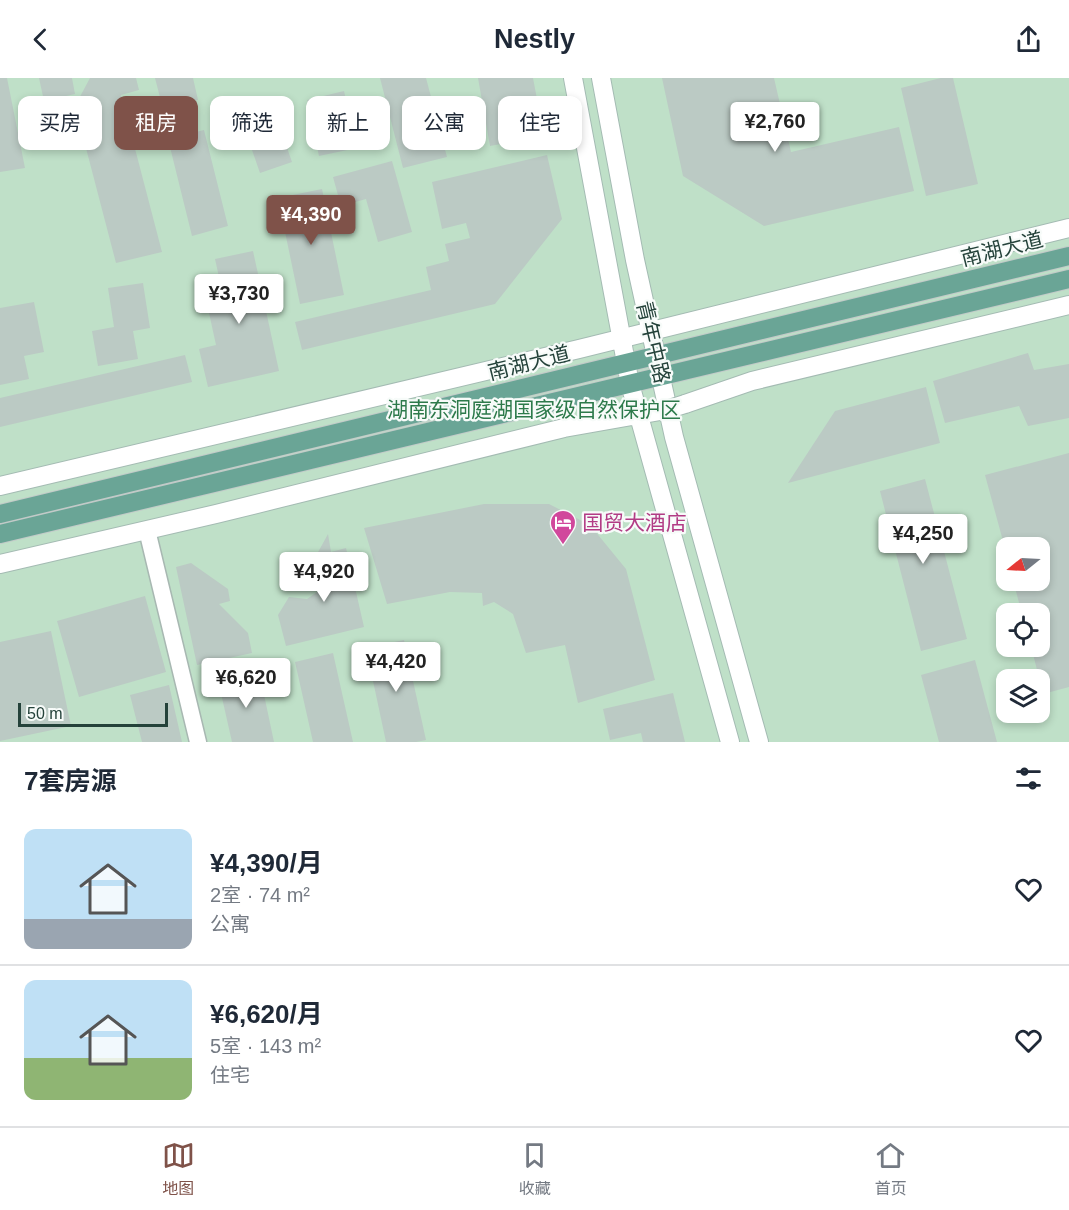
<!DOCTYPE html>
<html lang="zh">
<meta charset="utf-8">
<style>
:root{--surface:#fff;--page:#f2f2f3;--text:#1f2937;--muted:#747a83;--line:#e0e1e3;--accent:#7f5249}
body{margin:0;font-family:Helvetica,"Noto Sans SC",sans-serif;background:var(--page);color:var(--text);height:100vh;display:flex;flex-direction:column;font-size:22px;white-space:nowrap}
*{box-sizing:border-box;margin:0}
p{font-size:20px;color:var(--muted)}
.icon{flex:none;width:33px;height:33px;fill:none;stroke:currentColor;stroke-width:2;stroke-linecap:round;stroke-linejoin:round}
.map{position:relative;height:664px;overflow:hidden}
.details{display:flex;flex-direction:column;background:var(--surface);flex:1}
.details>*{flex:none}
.banner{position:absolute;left:18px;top:18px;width:600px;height:54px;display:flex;gap:12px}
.needle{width:39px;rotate:252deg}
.controls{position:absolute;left:996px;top:459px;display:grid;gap:12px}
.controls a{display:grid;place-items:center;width:54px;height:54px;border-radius:12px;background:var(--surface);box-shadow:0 3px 9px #0003;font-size:30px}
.scale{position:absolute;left:18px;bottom:15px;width:150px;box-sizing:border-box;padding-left:6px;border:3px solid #24423a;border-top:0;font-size:16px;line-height:21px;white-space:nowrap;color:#24423a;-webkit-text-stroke:4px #f7fbf9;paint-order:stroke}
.price{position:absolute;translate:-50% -51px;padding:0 14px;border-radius:6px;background:#fff;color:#222;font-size:20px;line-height:39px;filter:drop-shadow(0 2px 3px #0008)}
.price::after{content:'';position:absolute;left:50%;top:36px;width:18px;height:14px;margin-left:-9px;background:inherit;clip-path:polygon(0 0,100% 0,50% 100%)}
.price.current{background:var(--accent);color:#fff}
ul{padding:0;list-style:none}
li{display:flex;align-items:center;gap:18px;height:150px;padding:0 24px}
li+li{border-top:2px solid var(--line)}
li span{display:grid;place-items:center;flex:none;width:168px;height:120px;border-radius:12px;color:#555}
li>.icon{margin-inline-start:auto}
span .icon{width:72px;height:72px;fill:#fffc;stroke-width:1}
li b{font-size:26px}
h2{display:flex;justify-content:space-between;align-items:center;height:72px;padding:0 24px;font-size:26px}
.tag{padding:0 21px;border-radius:12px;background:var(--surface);box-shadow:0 3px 9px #0003;font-size:21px;line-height:54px}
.tag.current{background:var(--accent);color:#fff}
header{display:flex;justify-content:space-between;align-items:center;height:78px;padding:0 24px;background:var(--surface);font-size:27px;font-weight:600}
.menu{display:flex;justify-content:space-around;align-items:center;height:84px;border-top:2px solid var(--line);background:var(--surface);font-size:16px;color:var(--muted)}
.menu a{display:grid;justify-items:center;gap:3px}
.menu .current{color:var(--accent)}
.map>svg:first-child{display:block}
.green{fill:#bfe0c8;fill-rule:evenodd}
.building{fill:#bbcac4}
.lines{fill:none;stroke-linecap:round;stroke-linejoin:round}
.street-casing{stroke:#a8b8b2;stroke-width:19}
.secondary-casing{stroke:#a4bbb3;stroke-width:20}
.primary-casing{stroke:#c2cac8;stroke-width:20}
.street{stroke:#fff;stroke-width:16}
.secondary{stroke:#fff;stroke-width:18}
.primary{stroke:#6aa596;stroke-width:18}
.secondary-bridge-casing{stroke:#a4bbb3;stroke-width:20;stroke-linecap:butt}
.secondary-bridge{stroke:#fff;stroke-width:18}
.labels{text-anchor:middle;stroke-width:4.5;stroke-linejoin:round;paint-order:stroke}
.street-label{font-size:21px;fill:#24423a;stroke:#f7fbf9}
.park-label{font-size:21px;fill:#2d7a4b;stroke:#f7fbf9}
.hotel-label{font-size:21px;fill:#b23c85;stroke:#f7fbf9;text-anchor:start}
</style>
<header><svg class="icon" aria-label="back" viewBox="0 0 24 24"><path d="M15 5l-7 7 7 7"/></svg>Nestly<svg class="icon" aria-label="share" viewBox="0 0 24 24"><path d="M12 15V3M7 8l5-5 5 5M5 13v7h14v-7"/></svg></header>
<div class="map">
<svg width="1069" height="664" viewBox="0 0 1069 664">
<rect width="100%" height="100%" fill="#e6efeb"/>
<path class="green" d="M0,0H1069V664H0ZM1006,470H1040V502H1006ZM1006,536H1040V568H1006ZM1006,602H1040V634H1006Z"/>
<path class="building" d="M0,0H7L25,90L0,94Z
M39,0H72L75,16L44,23Z
M90,0H136L139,12L121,17L162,174L116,185L75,28Z
M155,0H193L198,22L163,31Z
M380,0H426L447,79L403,90Z
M478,0H533L544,58L490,68Z
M662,0H774L791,74L899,49L914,113L764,148L683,98Z
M941,0H953L978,106L926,118L901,10Z
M344,13L357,70L319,78L307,22Z
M275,35L292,84L260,95L243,46Z
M204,52L228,148L192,158L168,61Z
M547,77L562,141L495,226L302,272L295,244L431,212L426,189L449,183L445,166L470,160L466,145L442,151L432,104Z
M392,83L412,154L378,164L366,121L341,128L333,99Z
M322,111L344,217L300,226L278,120Z
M253,173L279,293L208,309L199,271L216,267L206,221L223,217L215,181Z
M143,205L150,250L133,253L138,281L98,288L92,253L114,249L108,210Z
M34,224L44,274L24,278L29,301L0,307V230Z
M1028,275L1034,292L1069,286V340L1028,348L1019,328L945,345L933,303Z
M185,277L192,304L0,349V320Z
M926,309L940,365L788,405L835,333Z
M1069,375V609L1043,616L1031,568H1040V536H1022L1013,502H1040V470H1006V474L985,397Z
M925,401L967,561L921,573L880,413Z
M484,426H549L590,447L626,491L655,602L578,625L565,567L526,575L513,536L494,524L483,528L482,515L450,514L387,526L364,450Z
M328,456L331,474L346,470L364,549L286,568L278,537L289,519L307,521L323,510V495L317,476Z
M191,485L228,511L230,523L219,526L248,555L252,575L197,587L176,489Z
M145,518L166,594L79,619L57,543Z
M51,553L71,648L0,663V564Z
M404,562L426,662L416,664H386L366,570Z
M333,575L353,664H313L295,584Z
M975,582L997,664H939L921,597Z
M259,593L274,664H232L218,602Z
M169,607L182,664H142L130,617Z
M673,615L685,664H643L641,655L610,662L603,631Z"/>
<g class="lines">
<defs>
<path id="street" d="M147,452L198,664"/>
<path id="secondary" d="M573,0L630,306L730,664
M601,0L635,182L674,359L759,664
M685,326L752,303L1069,227
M0,408L579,271L1069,150
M0,486L216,436L564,350L666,332"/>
<path id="primary" d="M0,436L1069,178
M0,456L1069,201"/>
</defs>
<use href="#street" class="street-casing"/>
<use href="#secondary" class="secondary-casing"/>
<use href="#primary" class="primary-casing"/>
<use href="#street" class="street"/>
<use href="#secondary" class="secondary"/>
<use href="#primary" class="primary"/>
<defs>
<path id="secondary-bridge" d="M666,332L685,326"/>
</defs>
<use href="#secondary-bridge" class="secondary-bridge-casing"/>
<use href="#secondary-bridge" class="secondary-bridge"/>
</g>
<defs>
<symbol id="hotel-pin" viewBox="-11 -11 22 30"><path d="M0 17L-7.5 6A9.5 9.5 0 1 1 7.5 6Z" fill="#d1479c" stroke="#f7fbf9"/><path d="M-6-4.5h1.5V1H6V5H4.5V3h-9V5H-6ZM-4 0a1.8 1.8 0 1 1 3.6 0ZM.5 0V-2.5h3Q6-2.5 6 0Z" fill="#fff"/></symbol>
</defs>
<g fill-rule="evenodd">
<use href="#hotel-pin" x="548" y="430" width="30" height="40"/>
</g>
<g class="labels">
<g class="street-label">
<text transform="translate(1002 171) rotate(-14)" y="7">南湖大道</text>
<text transform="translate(653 264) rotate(77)" y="7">青年中路</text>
<text transform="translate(529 285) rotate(-14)" y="7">南湖大道</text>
</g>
<g class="park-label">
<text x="534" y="339">湖南东洞庭湖国家级自然保护区</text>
</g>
<g class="hotel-label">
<text x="582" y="452">国贸大酒店</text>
</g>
</g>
</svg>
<div class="controls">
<a><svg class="needle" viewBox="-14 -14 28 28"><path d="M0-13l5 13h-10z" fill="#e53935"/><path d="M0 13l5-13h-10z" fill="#747a83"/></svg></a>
<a><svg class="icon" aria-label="locate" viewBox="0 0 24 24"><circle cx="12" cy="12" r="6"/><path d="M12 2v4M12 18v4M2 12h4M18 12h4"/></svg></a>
<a><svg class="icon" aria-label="layers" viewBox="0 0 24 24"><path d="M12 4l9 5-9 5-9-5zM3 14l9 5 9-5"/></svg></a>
</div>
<div class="scale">50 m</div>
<b class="price" style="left:775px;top:75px">¥2,760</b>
<b class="price current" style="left:311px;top:168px">¥4,390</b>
<b class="price" style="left:239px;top:247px">¥3,730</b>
<b class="price" style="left:923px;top:487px">¥4,250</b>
<b class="price" style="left:324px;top:525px">¥4,920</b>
<b class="price" style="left:396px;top:615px">¥4,420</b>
<b class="price" style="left:246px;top:631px">¥6,620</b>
<div class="banner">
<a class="tag">买房</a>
<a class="tag current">租房</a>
<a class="tag">筛选</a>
<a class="tag">新上</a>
<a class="tag">公寓</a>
<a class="tag">住宅</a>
</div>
</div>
<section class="details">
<h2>7套房源<svg class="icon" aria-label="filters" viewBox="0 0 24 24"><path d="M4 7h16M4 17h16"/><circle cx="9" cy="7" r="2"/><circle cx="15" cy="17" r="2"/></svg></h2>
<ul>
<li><span style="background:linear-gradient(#bfe0f5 75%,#9aa5b1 0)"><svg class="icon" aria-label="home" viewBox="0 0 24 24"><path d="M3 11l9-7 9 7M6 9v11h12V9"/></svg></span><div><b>¥4,390/月</b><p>2室 · 74 m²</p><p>公寓</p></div><svg class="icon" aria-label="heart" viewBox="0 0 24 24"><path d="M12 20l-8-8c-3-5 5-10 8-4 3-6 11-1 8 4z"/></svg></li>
<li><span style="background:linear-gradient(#bfe0f5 65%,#8fb573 0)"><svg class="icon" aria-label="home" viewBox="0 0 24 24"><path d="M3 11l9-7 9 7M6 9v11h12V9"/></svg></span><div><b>¥6,620/月</b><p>5室 · 143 m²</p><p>住宅</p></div><svg class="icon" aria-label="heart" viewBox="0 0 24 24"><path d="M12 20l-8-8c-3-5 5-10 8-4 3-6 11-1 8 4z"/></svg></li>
</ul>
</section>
<nav class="menu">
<a class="current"><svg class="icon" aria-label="map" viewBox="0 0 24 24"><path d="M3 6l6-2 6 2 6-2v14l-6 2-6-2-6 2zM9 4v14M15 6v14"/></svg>地图</a>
<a><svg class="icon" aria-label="saved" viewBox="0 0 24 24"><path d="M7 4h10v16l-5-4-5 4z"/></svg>收藏</a>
<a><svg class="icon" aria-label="home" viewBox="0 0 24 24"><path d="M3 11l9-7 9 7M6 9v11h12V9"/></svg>首页</a>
</nav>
